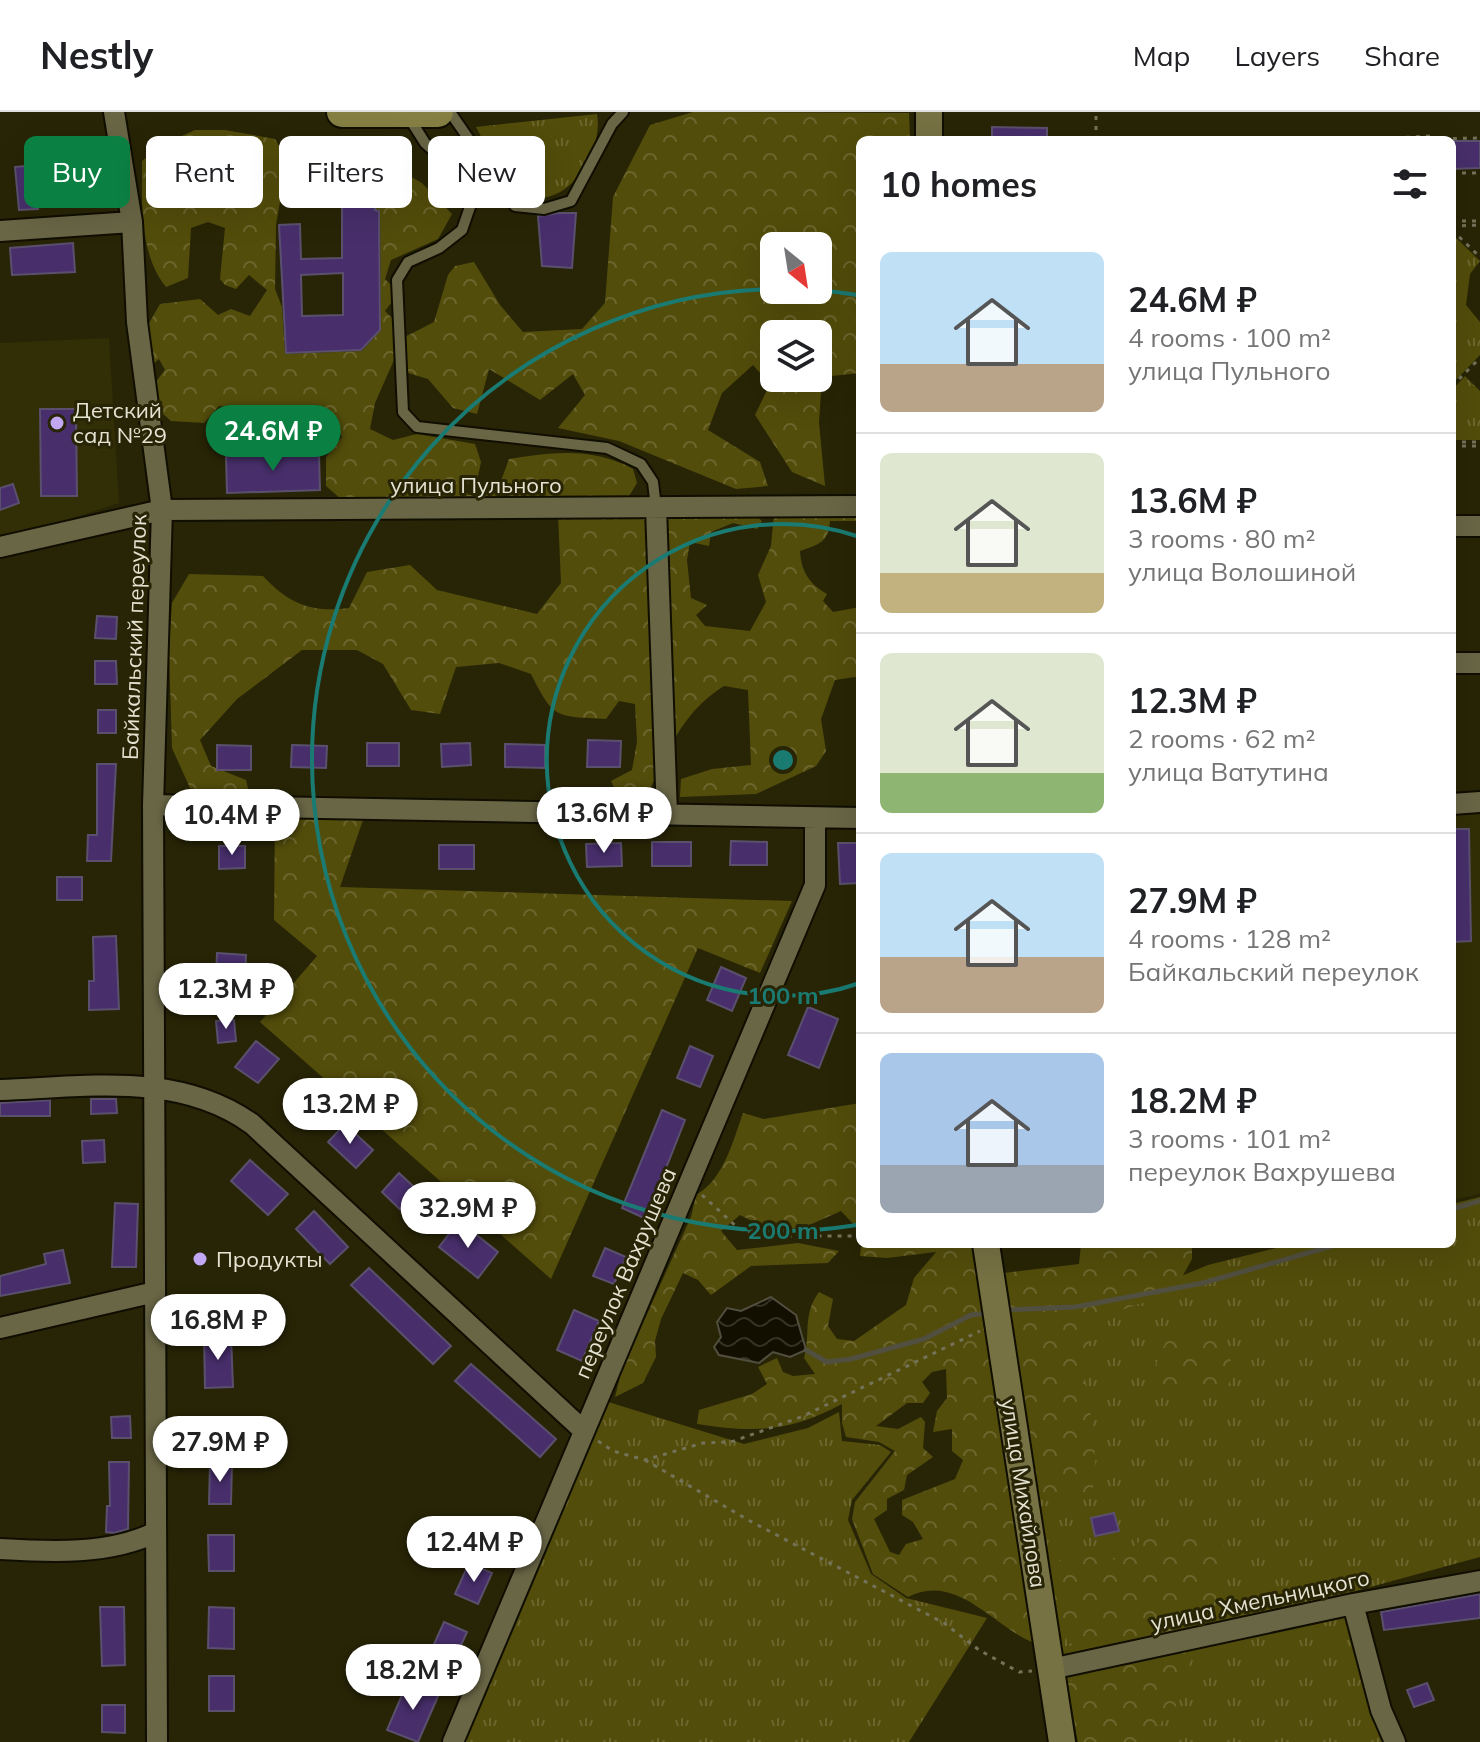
<!DOCTYPE html>
<meta charset="utf-8">
<style>
:root{--surface:#fff;--page:#f6f6f6;--text:#202124;--muted:#757577;--line:#e0e0e0;--accent:#0b8043}
body{margin:0;font-family:Mulish,sans-serif;background:var(--page);color:var(--text);height:100vh;display:flex;flex-direction:column;font-size:30px;white-space:nowrap}
*{box-sizing:border-box;margin:0}
p{font-size:26px;color:var(--muted)}
.icon{flex:none;width:44px;height:44px;fill:none;stroke:currentColor;stroke-width:2;stroke-linecap:round;stroke-linejoin:round}
.map{position:relative;flex:1;overflow:hidden}
.side{position:absolute;left:856px;top:24px;width:600px;height:1112px;display:flex;flex-direction:column;background:var(--surface);border-radius:12px;box-shadow:0 8px 32px #0002}
.side>*{flex:none}
.top-card{position:absolute;left:24px;top:24px;width:712px;height:72px;display:flex;gap:16px}
.needle{width:52px;rotate:150deg}
.tools{position:absolute;left:760px;top:120px;display:grid;gap:16px}
.tools a{display:grid;place-items:center;width:72px;height:72px;border-radius:12px;background:var(--surface);box-shadow:0 8px 32px #0002;font-size:40px}
.price{position:absolute;translate:-50% -68px;padding:0 18px;border-radius:28px;background:#fff;color:#222;font-size:26px;line-height:52px;filter:drop-shadow(0 2px 4px #0008)}
.price::after{content:'';position:absolute;left:50%;top:48px;width:24px;height:18px;margin-left:-12px;background:inherit;clip-path:polygon(0 0,100% 0,50% 100%)}
.price.selected{background:var(--accent);color:#fff}
ul{padding:0;list-style:none}
li{display:flex;align-items:center;gap:24px;height:200px;padding:0 24px}
li+li{border-top:2px solid var(--line)}
li span{display:grid;place-items:center;flex:none;width:224px;height:160px;border-radius:12px;color:#555}
li>.icon{margin-inline-start:auto}
span .icon{width:96px;height:96px;fill:#fffc;stroke-width:1}
li b{font-size:34px}
h2{display:flex;justify-content:space-between;align-items:center;height:96px;padding:0 24px;font-size:34px}
.chip{padding:0 28px;border-radius:12px;background:var(--surface);box-shadow:0 8px 32px #0002;font-size:28px;line-height:72px}
.chip.selected{background:var(--accent);color:#fff}
header{display:flex;align-items:center;gap:48px;box-sizing:border-box;height:112px;padding:0 40px;background:var(--surface);border-bottom:2px solid var(--line)}
header strong{font-size:38px}
nav{display:flex;gap:44px;margin-inline-start:auto;font-size:28px}
.map>svg:first-child{display:block}
.built{fill:#322e05}
.grass{fill:url(#grass-tufts)}
.forest{fill:url(#forest-crowns);fill-rule:evenodd}
.water{fill:url(#water-waves);stroke:#514f3f;stroke-width:2}
.lines{fill:none;stroke-linecap:round;stroke-linejoin:round}
.stream{stroke:#514f3f;stroke-width:5}
.building{fill:#482f6c;stroke:#5a506d;stroke-width:2;fill-rule:evenodd}
.lane-casing{stroke:#100e00;stroke-width:14}
.street-casing{stroke:#100e00;stroke-width:24}
.secondary-casing{stroke:#100e00;stroke-width:30}
.primary-casing{stroke:#100e00;stroke-width:34}
.path{stroke:#747259;stroke-width:3;stroke-dasharray:4 6;stroke-linecap:butt}
.lane{stroke:#696646;stroke-width:10}
.street{stroke:#696646;stroke-width:20}
.secondary{stroke:#777244;stroke-width:26}
.primary{stroke:#857f43;stroke-width:30}
.ring{fill:none;stroke:#1a7b73;stroke-width:4}
.poi-dot{fill:#c2a8f3;stroke:#282506;stroke-width:3}
.labels{text-anchor:middle;stroke-width:6;stroke-linejoin:round;paint-order:stroke}
.poi-label{font-size:22px;fill:#e4e3d2;stroke:#282506;text-anchor:start}
.street-label{font-size:22px;fill:#e4e3d2;stroke:#282506}
.centre{fill:#1a7b73;stroke:#282506;stroke-width:4}
.ring-label{font-size:24px;text-anchor:middle;font-weight:bold;fill:#1a7b73;stroke:#282506;stroke-width:6;stroke-linejoin:round;paint-order:stroke}
</style>
<header>
<strong>Nestly</strong>
<nav><a>Map</a><a>Layers</a><a>Share</a></nav>
</header>
<div class="map">
<svg width="1480" height="1630" viewBox="0 0 1480 1630">
<defs>
<pattern id="grass-tufts" width="24" height="20" patternUnits="userSpaceOnUse" patternTransform="scale(2)"><rect width="24" height="20" fill="#534d0b"/><path d="M3 7l-1-3M5 7V3M7 7l1-3M15 17l-1-3M17 17v-4M19 17l1-3" fill="none" stroke="#6c662e"/></pattern>
<pattern id="forest-crowns" width="20" height="18" patternUnits="userSpaceOnUse" patternTransform="scale(2)"><rect width="20" height="18" fill="#534d0b"/><path d="M2 6a3 3 0 1 1 6 0M12 15a3 3 0 1 1 6 0" fill="none" stroke="#6c662e"/></pattern>
<pattern id="water-waves" width="16" height="10" patternUnits="userSpaceOnUse" patternTransform="scale(2)"><rect width="16" height="10" fill="#120f00"/><path d="M0 5q4-4 8 0t8 0" fill="none" stroke="#343224"/></pattern>
</defs>
<rect width="100%" height="100%" fill="#282506"/>
<path class="built" d="M109,226L119,391L0,429V231Z
M1480,698V1082L1452,1088V699Z"/>
<path class="grass" d="M597,2C604,38 566,104 521,81C498,70 488,36 476,15Z
M1452,122L1480,149L1470,162L1466,193L1480,210V243L1452,272Z
M1465,264L1480,279V328H1452V278Z
M1480,1085V1445L1341,1483L1376,1607L1386,1630H1078L1006,1236L1208,1153L1292,1132H1452V1092Z
M605,1289L744,1332L808,1316L839,1300L842,1329L880,1333L891,1340L852,1388L848,1408L871,1462L906,1486L987,1506L909,1630H460Z"/>
<path class="forest" d="M693,0L909,1L910,28H860V261L822,265L819,311L825,374L792,360L755,303L770,272L753,253L722,281L708,318L760,350L768,374L736,377L619,329L558,316L585,283L573,262L540,288L489,257L477,302L453,296L428,267L405,260L403,226L434,210L448,163L455,154L474,150L500,193L523,220L582,217L605,191L613,85L650,13ZM774,134H818V178H774ZM774,222H818V266H774Z
M195,18H225L275,27L287,48L276,113L275,177L282,195L285,242L362,239L381,218L380,98L365,97L378,95L381,65L368,58L383,49L422,71L452,102L438,127L391,148L385,167L394,176V187L385,199L395,209L394,248L375,291L370,317L393,328L417,322L475,332L481,350L478,364L462,375L469,383L498,377L509,347C552,340 593,335 633,357L637,371L629,384L559,393H348L326,374V345L342,325L328,299L301,302L245,316L233,296L219,294L204,311L171,309L163,302L149,306L144,285L165,258L159,247L146,258L140,227L160,192L200,187L218,203L231,197L250,204L267,178L249,163L236,177L225,173L220,167L225,116L208,110L191,116L188,166L166,175C139,142 142,90 142,49L164,32Z
M860,398V409H830C829,430 818,433 800,439C801,459 809,472 827,482L823,489L833,500L860,495V570L855,565L835,568L821,607L826,639L816,654L756,682L680,685L681,667L712,657L751,653L748,578L724,574C685,598 669,635 651,675L620,688L611,669L632,658L637,630L635,592L619,589L606,607C556,604 554,608 531,562L499,551L456,555L440,602L411,598L383,552L357,538H302L237,587L200,628L211,654L246,668L250,685L190,676L172,636L169,538L172,491L189,462L263,464C289,492 311,501 349,496L367,460L410,453L437,478L537,502L561,471L558,402L752,400L762,409L757,417L733,411L711,420L709,434L690,430L687,448L691,486L707,493L696,503L705,514L750,519L766,490L758,463L771,434L774,401Z
M275,705H364L340,775L792,789L760,861L698,836L551,1167L260,910L317,844L274,808Z
M860,991V1119L841,1099L807,1114L774,1120L740,1103L721,1119L737,1138L798,1131L839,1139L828,1151L751,1154L711,1183L698,1168L683,1161L661,1207L655,1229L656,1245L643,1271L615,1285L622,1257L691,1105L696,1083C724,1067 733,1029 743,1001L764,1007Z
M868,1132H982L1037,1521L1032,1530C992,1513 956,1460 908,1485L873,1462L852,1407L855,1390L895,1339L879,1330L846,1325L842,1311V1292C790,1320 754,1321 697,1312L699,1298L752,1282L767,1272L758,1255L777,1246L783,1260L793,1264L815,1262L804,1246C811,1222 802,1203 819,1180L833,1187L828,1214L837,1227L854,1229L906,1193L914,1166L936,1140L887,1146L860,1144L861,1135ZM946,1257L947,1286L937,1299L933,1320L952,1317V1339L963,1348L955,1367L902,1388V1403L913,1410L923,1427L906,1432L899,1443L890,1440L874,1407L887,1398V1387L904,1378L907,1363L933,1345L923,1336L925,1310L921,1305L898,1317L876,1314L907,1291H923L930,1281L922,1270L932,1260Z
M1081,1132H1192V1147L1170,1187C1117,1193 1114,1200 1081,1241C1086,1294 1103,1333 1091,1387L1057,1391L1034,1386L996,1162L1079,1152Z
M1169,1223L1217,1226L1234,1254L1227,1277L1173,1276L1155,1272L1152,1261Z
M1151,1418L1223,1432C1234,1458 1214,1496 1197,1517L1130,1529L1116,1540L1087,1545L1059,1521L1048,1461L1072,1437L1097,1436L1109,1448L1121,1447Z
M1195,1536L1176,1594L1152,1620L1148,1630H1078L1068,1570L1114,1549Z"/>
<path class="water" d="M771,1185L796,1203L806,1238L790,1245L773,1240L759,1251L719,1243L714,1235L721,1225L717,1210L727,1196L741,1199Z"/>
<g class="lines">
<path class="stream" d="M1452,1097L1480,1089
M1006,1198L1075,1195L1203,1171L1339,1132
M806,1238L827,1250L851,1247L924,1227L971,1203L988,1201"/>
</g>
<path class="building" d="M992,15L1047,16V28H992Z
M1452,29H1480V56L1452,57Z
M288,50L321,55L320,60L378,65L375,98L379,99L380,218L361,238L286,241L279,113L300,112L301,147L342,146V90L283,83ZM343,161V203L302,204L301,163Z
M61,51L63,66L35,69L38,97L19,98L15,55Z
M559,101H576L572,156L542,154L538,104Z
M73,131L75,160L12,163L10,136Z
M40,297H76L77,384H41Z
M319,342L320,378L227,381L226,344Z
M13,372L19,391L0,398V376Z
M97,504L117,505L116,527L95,526Z
M95,549H116L117,572H95Z
M98,598H116V621H98Z
M588,628L621,629L620,655H587Z
M367,631H399V654H367Z
M470,631L471,653L442,655L441,632Z
M505,632L545,633V656L505,655Z
M217,633L251,634V658H217Z
M292,633L327,634L326,656L291,655Z
M97,652H116L111,749H87L88,723H97Z
M1452,717H1469L1471,829L1452,830Z
M731,729L767,730V753H730Z
M652,730H691V754H652Z
M621,731L622,754L587,755L586,732Z
M838,731H860V771L840,772Z
M439,733H474V757H439Z
M219,734H245V756L219,757Z
M57,765H82V788H57Z
M116,824L119,897L89,898V869H94L93,825Z
M217,841L246,843L245,866L216,865Z
M721,855L746,866L732,899L707,888Z
M808,895L838,907L819,956L788,943Z
M234,908L236,929L218,931L216,909Z
M256,929L279,947L258,971L235,955Z
M690,934L713,944L700,975L677,966Z
M91,987H116L117,1001L91,1002Z
M50,988V1004H0V991Z
M662,998L685,1008L646,1107L622,1096Z
M345,1012L373,1038L356,1056L328,1030Z
M104,1028L105,1050L83,1051L82,1029Z
M250,1048L288,1082L268,1103L231,1069Z
M399,1061L428,1088L410,1107L382,1080Z
M115,1091L138,1092L136,1155H112Z
M314,1099L348,1135L330,1152L296,1117Z
M459,1109L498,1140L478,1166L439,1135Z
M605,1136L626,1145L614,1172L593,1164Z
M63,1138L70,1171L0,1184V1164L46,1152L44,1142Z
M369,1156L451,1234L433,1252L351,1173Z
M574,1198L599,1209L582,1249L557,1238Z
M231,1224L233,1275L205,1276L204,1225Z
M471,1252L556,1327L540,1345L455,1269Z
M130,1304L131,1326H112L111,1305Z
M109,1350H129L128,1417L114,1421L106,1420L107,1394H110Z
M210,1351H232L231,1392H209Z
M1114,1401L1119,1419L1095,1424L1091,1406Z
M208,1423H234V1459H209Z
M469,1451L492,1461L478,1492L455,1482Z
M1480,1482V1506L1384,1518L1381,1500Z
M100,1495H124L125,1553L102,1554Z
M209,1495L234,1496V1537L208,1536Z
M444,1510L467,1520L453,1551L430,1541Z
M209,1564H234V1599H209Z
M408,1569L439,1582L418,1630L387,1618Z
M1427,1571L1434,1588L1414,1595L1407,1578Z
M102,1593H125V1621L102,1620Z"/>
<g class="lines">
<defs>
<path id="lane" d="M450,0L515,94L544,97L571,89L612,12L623,0
M408,4L425,31L457,60L471,92L462,118L439,136L408,150L397,168L403,300L417,315L607,336L641,352L653,370L656,396"/>
<path id="street" d="M114,0L132,110L137,210L162,398L153,693L157,1630
M0,119L132,110
M656,396L667,703
M1452,414H1480
M0,435L162,398L860,394
M1452,551H1480
M1452,692L1480,690
M153,693L860,706
M0,978C86,975 178,959 252,1012L584,1319
M0,1216L155,1180
M0,1437C50,1440 110,1443 156,1420
M1353,1492L1381,1598L1395,1630
M1051,1557L1353,1492L1480,1469
M453,1630L815,773V706"/>
<path id="secondary" d="M929,0V28
M986,1132L1062,1630"/>
<path id="primary" d="M342,0H438"/>
</defs>
<use href="#lane" class="lane-casing"/>
<use href="#street" class="street-casing"/>
<use href="#secondary" class="secondary-casing"/>
<use href="#primary" class="primary-casing"/>
<path class="path" d="M1096,28V0
M1356,28L1431,24V27L1480,26
M1452,61H1480
M1452,109H1480
M1452,114L1480,113
M1452,118L1480,145
M1452,274L1480,246
M1452,330H1480
M1452,334H1480
M702,1083L738,1116L757,1124H860
M598,1329L613,1339L645,1348L703,1331L731,1330L801,1305L980,1219
M645,1348L750,1409L944,1511L979,1538L1019,1560L1032,1559"/>
<use href="#lane" class="lane"/>
<use href="#street" class="street"/>
<use href="#secondary" class="secondary"/>
<use href="#primary" class="primary"/>
</g>
<g class="ring">
<path d="M860 871A236 236 0 1 1 860 425"/>
<path d="M857 1113A471 471 0 1 1 771 177M816 178A471 471 0 0 1 857 183"/>
</g>
<g class="poi-dot">
<circle cx="57" cy="311" r="8"/>
<circle cx="200" cy="1147" r="8"/>
</g>
<g class="labels">
<g class="poi-label">
<text x="73" y="306">Детский<tspan x="73" dy="25">сад №29</tspan></text>
<text x="216" y="1155">Продукты</text>
</g>
<g class="street-label">
<text x="476" y="381">улица Пульного</text>
<text transform="translate(134 525) rotate(-88)" y="8">Байкальский переулок</text>
<text transform="translate(625 1161) rotate(-67)" y="8">переулок Вахрушева</text>
<text transform="translate(1024 1381) rotate(81)" y="8">улица Михайлова</text>
<text transform="translate(1260 1488) rotate(-12)" y="8">улица Хмельницкого</text>
</g>
</g>
<circle cx="783" cy="648" r="12" class="centre"/>
<g class="ring-label">
<text x="783" y="892">100 m</text>
<text x="783" y="1127">200 m</text>
</g>
</svg>
<div class="tools">
<a><svg class="needle" viewBox="-14 -14 28 28"><path d="M0-13l5 13h-10z" fill="#e53935"/><path d="M0 13l5-13h-10z" fill="#757577"/></svg></a>
<a><svg class="icon" aria-label="layers" viewBox="0 0 24 24"><path d="M12 4l9 5-9 5-9-5zM3 14l9 5 9-5"/></svg></a>
</div>
<b class="price selected" style="left:273px;top:361px">24.6M ₽</b>
<b class="price" style="left:604px;top:743px">13.6M ₽</b>
<b class="price" style="left:232px;top:745px">10.4M ₽</b>
<b class="price" style="left:226px;top:919px">12.3M ₽</b>
<b class="price" style="left:350px;top:1034px">13.2M ₽</b>
<b class="price" style="left:468px;top:1138px">32.9M ₽</b>
<b class="price" style="left:218px;top:1250px">16.8M ₽</b>
<b class="price" style="left:220px;top:1372px">27.9M ₽</b>
<b class="price" style="left:474px;top:1472px">12.4M ₽</b>
<b class="price" style="left:413px;top:1600px">18.2M ₽</b>
<div class="top-card">
<a class="chip selected">Buy</a>
<a class="chip">Rent</a>
<a class="chip">Filters</a>
<a class="chip">New</a>
</div>
<section class="side">
<h2>10 homes<svg class="icon" aria-label="filters" viewBox="0 0 24 24"><path d="M4 7h16M4 17h16"/><circle cx="9" cy="7" r="2"/><circle cx="15" cy="17" r="2"/></svg></h2>
<ul>
<li><span style="background:linear-gradient(#bfe0f5 70%,#b9a48a 0)"><svg class="icon" aria-label="home" viewBox="0 0 24 24"><path d="M3 11l9-7 9 7M6 9v11h12V9"/></svg></span><div><b>24.6M ₽</b><p>4 rooms · 100 m²</p><p>улица Пульного</p></div></li>
<li><span style="background:linear-gradient(#dfe7d0 75%,#c2b280 0)"><svg class="icon" aria-label="home" viewBox="0 0 24 24"><path d="M3 11l9-7 9 7M6 9v11h12V9"/></svg></span><div><b>13.6M ₽</b><p>3 rooms · 80 m²</p><p>улица Волошиной</p></div></li>
<li><span style="background:linear-gradient(#dfe7d0 75%,#8fb573 0)"><svg class="icon" aria-label="home" viewBox="0 0 24 24"><path d="M3 11l9-7 9 7M6 9v11h12V9"/></svg></span><div><b>12.3M ₽</b><p>2 rooms · 62 m²</p><p>улица Ватутина</p></div></li>
<li><span style="background:linear-gradient(#bfe0f5 65%,#b9a48a 0)"><svg class="icon" aria-label="home" viewBox="0 0 24 24"><path d="M3 11l9-7 9 7M6 9v11h12V9"/></svg></span><div><b>27.9M ₽</b><p>4 rooms · 128 m²</p><p>Байкальский переулок</p></div></li>
<li><span style="background:linear-gradient(#a9c7e8 70%,#9aa5b1 0)"><svg class="icon" aria-label="home" viewBox="0 0 24 24"><path d="M3 11l9-7 9 7M6 9v11h12V9"/></svg></span><div><b>18.2M ₽</b><p>3 rooms · 101 m²</p><p>переулок Вахрушева</p></div></li>
</ul>
</section>
</div>
